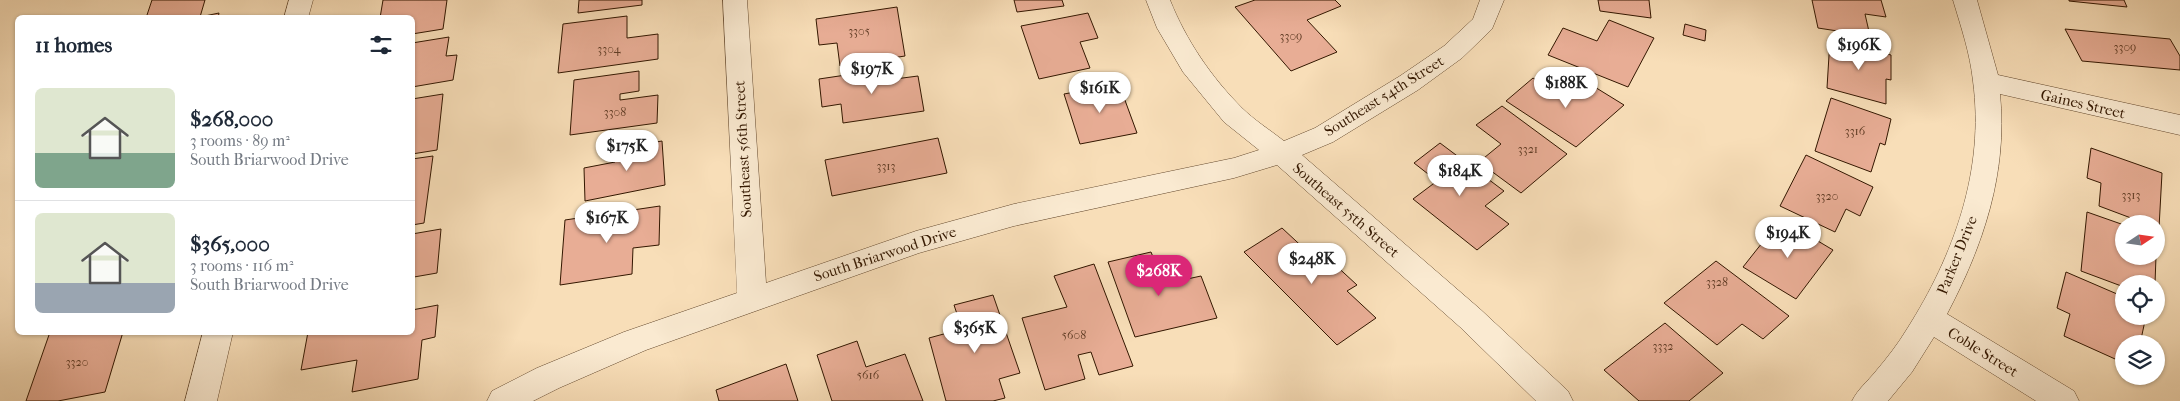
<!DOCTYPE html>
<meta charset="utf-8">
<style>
:root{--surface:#fff;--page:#f6f6f7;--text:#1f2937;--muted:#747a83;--line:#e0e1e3;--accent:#db2777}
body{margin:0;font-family:"IM FELL French Canon",serif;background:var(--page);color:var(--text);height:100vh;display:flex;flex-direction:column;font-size:19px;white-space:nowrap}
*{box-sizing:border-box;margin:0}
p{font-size:16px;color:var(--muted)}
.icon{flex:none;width:28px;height:28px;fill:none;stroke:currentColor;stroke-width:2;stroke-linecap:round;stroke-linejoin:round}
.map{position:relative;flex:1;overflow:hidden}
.details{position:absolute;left:15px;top:15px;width:400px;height:320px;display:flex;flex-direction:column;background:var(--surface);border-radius:8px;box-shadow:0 1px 4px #0004}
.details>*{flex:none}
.needle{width:32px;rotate:77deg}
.tools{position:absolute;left:2115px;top:215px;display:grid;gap:10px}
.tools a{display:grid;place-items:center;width:50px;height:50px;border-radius:50%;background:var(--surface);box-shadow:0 1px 4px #0004;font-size:25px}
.price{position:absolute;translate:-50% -42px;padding:0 11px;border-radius:18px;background:#fff;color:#222;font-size:16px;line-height:32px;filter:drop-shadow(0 1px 2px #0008)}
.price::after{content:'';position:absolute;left:50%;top:30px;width:15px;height:11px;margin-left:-8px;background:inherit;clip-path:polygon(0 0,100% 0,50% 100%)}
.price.selected{background:var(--accent);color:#fff}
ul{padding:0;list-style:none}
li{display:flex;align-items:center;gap:15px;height:125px;padding:0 20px}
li+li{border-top:1px solid var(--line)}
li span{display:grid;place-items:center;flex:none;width:140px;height:100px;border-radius:8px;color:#555}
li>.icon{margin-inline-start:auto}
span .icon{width:60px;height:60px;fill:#fffc;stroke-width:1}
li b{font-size:21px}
h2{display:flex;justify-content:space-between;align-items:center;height:60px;padding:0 20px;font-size:21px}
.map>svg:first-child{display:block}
.building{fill:#e8ad95;stroke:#331700}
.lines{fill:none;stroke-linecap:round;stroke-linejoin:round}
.street-casing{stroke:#64492e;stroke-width:1}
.street{fill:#faead1;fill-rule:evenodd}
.labels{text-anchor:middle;stroke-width:5;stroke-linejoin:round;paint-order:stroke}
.number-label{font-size:12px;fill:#603c25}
.street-label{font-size:15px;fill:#331700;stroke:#faead1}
</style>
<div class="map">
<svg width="2180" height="401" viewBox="0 0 2180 401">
<rect width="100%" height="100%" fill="#f8deb8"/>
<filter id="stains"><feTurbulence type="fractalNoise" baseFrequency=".004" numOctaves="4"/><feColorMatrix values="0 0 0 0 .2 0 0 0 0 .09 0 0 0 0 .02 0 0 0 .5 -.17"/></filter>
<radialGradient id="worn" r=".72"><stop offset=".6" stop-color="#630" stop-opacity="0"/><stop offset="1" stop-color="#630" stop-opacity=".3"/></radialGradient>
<path class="building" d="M152,0H205L200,17L219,13L218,18H146Z
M383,0H447L443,29L412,34V18H380Z
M579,0H642V5L578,13Z
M1014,0H1062L1064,6L1017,12Z
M1255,0H1335L1341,6L1307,20L1337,52L1291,71L1235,7Z
M1598,0H1649L1651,18L1600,11Z
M1812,0H1881L1886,17L1865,14L1870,36L1818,28Z
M2069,0H2124L2127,7L2069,1Z
M897,7L905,56L840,66L837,43L819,45L816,19Z
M1088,13L1098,38L1080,42L1090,68L1039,79L1021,26Z
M627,16V38L658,34V59L558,73L563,24Z
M1609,20L1654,38L1628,87L1548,55L1563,28L1597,41Z
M1685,24L1706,30L1705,41L1683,35Z
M2065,29L2170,39L2180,56V70L2082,61Z
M449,37L446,56L457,55L453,80L412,87V43Z
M1830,39L1891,55V80L1886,79V104L1827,88Z
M893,68L895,79L918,76L924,111L843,123L841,104L822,107L819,79Z
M639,71V91L620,94V100L658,95L657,123L570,135L574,80Z
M1533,78L1564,98L1585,81L1624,105L1576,147L1506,101Z
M1119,84L1137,133L1080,144L1064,94Z
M443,94L437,150L412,154V99Z
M1831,98L1891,119L1885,145L1880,143L1871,172L1815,151Z
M1502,106L1567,154L1521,193L1479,162L1501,144L1476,125Z
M938,138L947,173L832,196L825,160Z
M662,141L665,185L585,201L584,168L615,162L616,149Z
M1440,143L1504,191L1485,206L1509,224L1477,250L1413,199L1437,181L1414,163Z
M2091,148L2162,173L2159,228L2156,227V224H2147L2099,206L2101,183L2087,178Z
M1806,155L1873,187L1860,216L1846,209L1835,232L1780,206Z
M433,156L424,223L412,225V159Z
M660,206L659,245L633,248L632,274L560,285L565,220Z
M2087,212L2124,225V256H2156L2155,284H2124V287L2081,271Z
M1781,219L1833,250L1796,299L1743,267Z
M1282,228L1310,254L1318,249L1357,285L1347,291L1376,318L1337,345L1244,252Z
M441,229L437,273L414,277L412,287V234Z
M1151,252L1164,284L1201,276L1217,318L1135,337L1108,262Z
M1716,261L1789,316L1763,339L1742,324L1717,345L1664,303Z
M1094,264L1133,366L1099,375L1091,352L1078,355L1085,379L1045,390L1022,318L1067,307L1054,276Z
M2066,272L2124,297V316H2146L2140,344H2124V363L2064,336L2070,314L2057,308Z
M993,295L1020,373L999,379L1005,398L993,401H946L929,338L962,329L954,305Z
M438,305L435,337L422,340L418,379L352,392L357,360L301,370L308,332H412V310Z
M1665,323L1723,373L1689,401H1639L1604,370Z
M50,332H123L105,392L58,401H26Z
M857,341L866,367L905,354L923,401H832L817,355Z
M786,364L798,401H719L716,390Z"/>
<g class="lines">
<defs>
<path id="street" d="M289,0H313L308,18H284Z
M723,0H747L766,283L916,231L1014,204L1234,158L1259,150L1224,122L1183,72L1157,28L1146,0H1170C1186,40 1211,77 1242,108C1254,120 1270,130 1284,141L1315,128L1400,76L1444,46L1473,19L1480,0H1504L1492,29L1462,58L1418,90L1333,142L1302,155L1480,309L1568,391L1573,401H1536L1460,327L1277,165L1234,178L1014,226L919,253L646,350L559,388L533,401H487L492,391L537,368L624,332L737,293Z
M1953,0H1977L1998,75L2180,115V135L2000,94C2008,173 1983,246 1947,314L2074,391L2079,401H2036L1934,337L1912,372L1888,401H1852C1858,389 1867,382 1876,371C1887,358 1898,344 1907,329C1954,255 1985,170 1973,81C1970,53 1961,27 1953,0Z
M203,332H233L217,401H185Z"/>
</defs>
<use href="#street" class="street-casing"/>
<use href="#street" class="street"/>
</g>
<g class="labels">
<g class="number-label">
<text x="859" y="35">3305</text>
<text x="1291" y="40">3309</text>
<text x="2125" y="51">3309</text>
<text x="609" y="53">3304</text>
<text x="615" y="116">3308</text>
<text x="1855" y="135">3316</text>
<text x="1528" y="153">3321</text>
<text x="886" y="170">3313</text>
<text x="2131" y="199">3313</text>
<text x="1827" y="200">3320</text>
<text x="1717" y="286">3328</text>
<text x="1074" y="339">5608</text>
<text x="1663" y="350">3332</text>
<text x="77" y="366">3320</text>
<text x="868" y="379">5616</text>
</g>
<g class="street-label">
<text transform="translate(1384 96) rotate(-32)" y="5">Southeast 54th Street</text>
<text transform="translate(2083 104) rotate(13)" y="5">Gaines Street</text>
<text transform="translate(743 149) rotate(-93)" y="5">Southeast 56th Street</text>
<text transform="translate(1346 210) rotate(41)" y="5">Southeast 55th Street</text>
<text transform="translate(885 254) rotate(-18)" y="5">South Briarwood Drive</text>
<text transform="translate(1957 255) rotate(-68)" y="5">Parker Drive</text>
<text transform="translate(1983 352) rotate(32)" y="5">Coble Street</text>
</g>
</g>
<rect width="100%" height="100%" filter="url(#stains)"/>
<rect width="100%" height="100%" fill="url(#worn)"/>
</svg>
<div class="tools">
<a><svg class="needle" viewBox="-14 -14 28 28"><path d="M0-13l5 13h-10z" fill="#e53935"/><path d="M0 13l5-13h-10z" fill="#747a83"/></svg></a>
<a><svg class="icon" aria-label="locate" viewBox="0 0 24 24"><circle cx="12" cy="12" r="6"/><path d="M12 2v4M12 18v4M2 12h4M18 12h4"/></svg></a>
<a><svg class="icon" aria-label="layers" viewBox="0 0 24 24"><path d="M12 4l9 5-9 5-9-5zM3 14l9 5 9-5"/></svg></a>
</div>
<b class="price" style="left:1859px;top:71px">$196K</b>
<b class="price" style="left:872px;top:95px">$197K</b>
<b class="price" style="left:1566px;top:109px">$188K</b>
<b class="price" style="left:1100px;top:114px">$161K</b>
<b class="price" style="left:627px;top:172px">$175K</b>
<b class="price" style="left:1460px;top:197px">$184K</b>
<b class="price" style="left:607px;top:244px">$167K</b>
<b class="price" style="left:1788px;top:259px">$194K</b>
<b class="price" style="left:1312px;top:285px">$248K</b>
<b class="price selected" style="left:1159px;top:297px">$268K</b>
<b class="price" style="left:975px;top:354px">$365K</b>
<section class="details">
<h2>11 homes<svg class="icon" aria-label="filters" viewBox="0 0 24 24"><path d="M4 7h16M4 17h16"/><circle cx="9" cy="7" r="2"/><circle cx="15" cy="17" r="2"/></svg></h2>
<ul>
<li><span style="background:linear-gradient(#dfe7d0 65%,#7fa58c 0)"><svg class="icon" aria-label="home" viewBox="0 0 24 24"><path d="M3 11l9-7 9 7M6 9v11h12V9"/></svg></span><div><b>$268,000</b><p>3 rooms · 89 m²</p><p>South Briarwood Drive</p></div></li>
<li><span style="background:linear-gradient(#dfe7d0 70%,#9aa5b1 0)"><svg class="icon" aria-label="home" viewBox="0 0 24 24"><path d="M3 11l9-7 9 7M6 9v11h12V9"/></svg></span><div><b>$365,000</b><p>3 rooms · 116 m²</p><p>South Briarwood Drive</p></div></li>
</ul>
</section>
</div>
